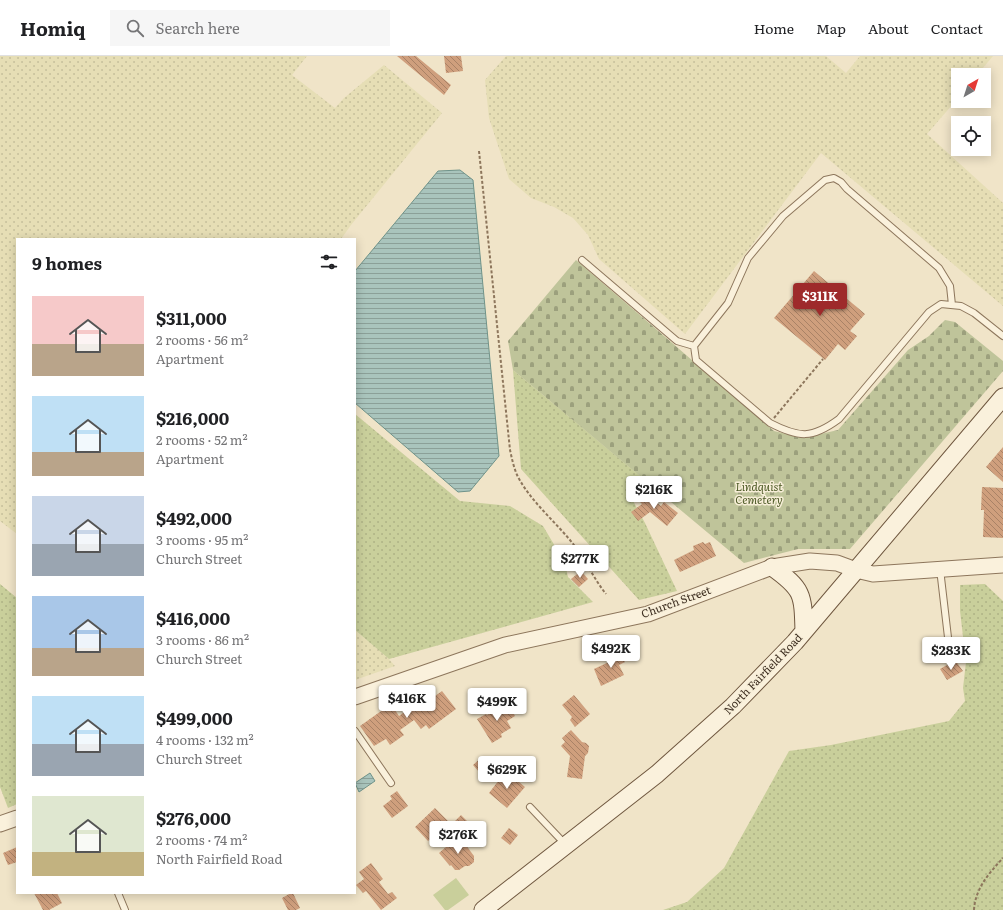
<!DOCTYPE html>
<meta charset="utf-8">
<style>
:root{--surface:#fff;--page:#f6f6f6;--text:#202124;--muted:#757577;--line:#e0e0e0;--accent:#9e2a2b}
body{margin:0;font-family:Literata,serif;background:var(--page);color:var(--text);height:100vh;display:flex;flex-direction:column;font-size:15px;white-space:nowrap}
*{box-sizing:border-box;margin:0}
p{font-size:13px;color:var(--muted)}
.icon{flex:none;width:22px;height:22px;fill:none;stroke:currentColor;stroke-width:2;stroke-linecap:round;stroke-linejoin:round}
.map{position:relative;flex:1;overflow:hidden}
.side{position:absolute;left:16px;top:182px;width:340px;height:656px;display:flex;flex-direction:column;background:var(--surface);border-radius:0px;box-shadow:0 2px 10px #0003}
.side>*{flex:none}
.needle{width:26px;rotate:39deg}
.fabs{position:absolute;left:951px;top:12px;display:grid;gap:8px}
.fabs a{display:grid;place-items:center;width:40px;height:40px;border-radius:0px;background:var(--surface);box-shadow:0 2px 10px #0003;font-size:20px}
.price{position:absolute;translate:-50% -34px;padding:0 9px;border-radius:4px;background:#fff;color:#222;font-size:13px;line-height:26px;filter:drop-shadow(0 1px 2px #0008)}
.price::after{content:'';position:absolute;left:50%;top:24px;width:12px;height:9px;margin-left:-6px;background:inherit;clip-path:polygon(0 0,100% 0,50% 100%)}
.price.on{background:var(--accent);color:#fff}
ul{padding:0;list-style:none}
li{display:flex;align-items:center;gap:12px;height:100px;padding:0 16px}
li span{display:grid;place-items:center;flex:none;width:112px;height:80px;border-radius:0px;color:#555}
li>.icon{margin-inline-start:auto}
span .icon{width:48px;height:48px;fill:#fffc;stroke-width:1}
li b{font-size:17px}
h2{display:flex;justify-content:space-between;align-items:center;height:48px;padding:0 16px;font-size:17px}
header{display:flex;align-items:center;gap:24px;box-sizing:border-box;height:56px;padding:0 20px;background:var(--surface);border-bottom:1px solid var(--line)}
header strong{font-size:19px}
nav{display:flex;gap:22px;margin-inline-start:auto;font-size:14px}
.search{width:280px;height:36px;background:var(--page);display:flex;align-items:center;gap:10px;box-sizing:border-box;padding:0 14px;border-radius:0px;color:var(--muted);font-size:15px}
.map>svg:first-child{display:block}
.farmland{fill:url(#farmland-dots)}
.grass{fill:url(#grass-dots)}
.cemetery{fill:url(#cemetery-stones)}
.garden{fill:#c9cf9b}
.water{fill:url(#water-rules);stroke:#6f938a}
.building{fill:url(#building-back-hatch)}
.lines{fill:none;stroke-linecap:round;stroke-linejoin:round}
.service-casing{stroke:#8d765c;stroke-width:8}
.tertiary-casing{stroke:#8d765c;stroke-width:17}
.secondary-casing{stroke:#6f573f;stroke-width:19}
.path{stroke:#8d765c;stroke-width:2;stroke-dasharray:3 2;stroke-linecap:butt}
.service{stroke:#faf1dc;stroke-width:6}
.tertiary{stroke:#faf1dc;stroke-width:15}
.secondary{stroke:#faf1dc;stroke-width:17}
.labels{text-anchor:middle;stroke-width:3;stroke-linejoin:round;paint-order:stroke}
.park-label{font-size:11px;font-style:italic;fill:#4d5a26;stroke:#f7eed8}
.street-label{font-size:11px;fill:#3d2e20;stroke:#f7eed8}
</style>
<header>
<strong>Homiq</strong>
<div class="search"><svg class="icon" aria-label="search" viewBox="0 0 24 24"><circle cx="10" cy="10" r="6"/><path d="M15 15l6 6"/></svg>Search here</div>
<nav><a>Home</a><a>Map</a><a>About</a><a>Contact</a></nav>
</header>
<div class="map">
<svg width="1003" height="854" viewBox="0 0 1003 854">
<defs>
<pattern id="farmland-dots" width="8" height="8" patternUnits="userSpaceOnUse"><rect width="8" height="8" fill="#e6deb5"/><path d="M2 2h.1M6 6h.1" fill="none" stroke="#c6bf9b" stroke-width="1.8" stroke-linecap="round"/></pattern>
<pattern id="grass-dots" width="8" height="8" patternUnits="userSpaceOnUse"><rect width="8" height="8" fill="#c9cf9b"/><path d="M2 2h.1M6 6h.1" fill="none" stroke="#aeb285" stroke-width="1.8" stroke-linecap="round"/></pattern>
<pattern id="cemetery-stones" width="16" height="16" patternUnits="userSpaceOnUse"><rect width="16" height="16" fill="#bfc49a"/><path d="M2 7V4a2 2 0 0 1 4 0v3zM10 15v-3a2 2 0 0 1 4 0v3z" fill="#9ca07d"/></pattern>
<pattern id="water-rules" width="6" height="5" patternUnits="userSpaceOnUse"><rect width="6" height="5" fill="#a9c4bc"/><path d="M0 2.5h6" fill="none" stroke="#8ba098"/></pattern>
<pattern id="building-back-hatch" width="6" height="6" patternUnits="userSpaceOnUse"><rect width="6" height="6" fill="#cf9f7d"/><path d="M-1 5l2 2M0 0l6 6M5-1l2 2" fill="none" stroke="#a98266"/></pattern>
</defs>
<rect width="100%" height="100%" fill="#f0e4c8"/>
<path class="farmland" d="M0,0H307L292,19L335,52L344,42L384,9L442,57L351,169L341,183H17V478L0,465Z
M506,0H826L846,17L860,0H993L977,19H958V42L927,78L1003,147V250L821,97L685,278L599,203L588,179L573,162L554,151L531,142L509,123L489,62L485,24Z
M355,574L389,603L395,610L355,624Z"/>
<path class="grass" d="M513,314L645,424L631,441L645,467L677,535L639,544L521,413Z
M355,358L460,445L510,450L543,470L565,507L568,521L593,546L389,603L355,574Z
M0,528L17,542V748L8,752L0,731Z
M985,528L1003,545V854H663L687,846L724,812L789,695L831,689L949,665L965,645L963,632L966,606L960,555V529Z"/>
<path class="cemetery" d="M576,204L774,375L803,382L838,374L908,294L929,280L945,264L955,266L1003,305V315L850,493H798L744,507L513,314L508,285Z"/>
<path class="garden" d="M456,822L469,839L448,854H445L433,839Z"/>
<path class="water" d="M460,114L473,124L499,400L470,435L458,436L355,347V215L438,115Z
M370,717L375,725L359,736L355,727Z"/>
<path class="building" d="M397,0H416L451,29L444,39Z
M444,0H461L463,15L446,17Z
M814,215L865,258L850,275L857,280L845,294L838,288L825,304L774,262Z
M1003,391V426L986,411Z
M982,431L1003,432V482L983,481L984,454H981Z
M644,437L661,450L664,446L678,457L667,470L650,456L638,465L631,456L642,448L638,444Z
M703,486L705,488L710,486L716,500L680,516L674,504L694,494L693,490Z
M581,515L588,523L579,531L571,523Z
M619,594L625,606L619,609L624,619L601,630L594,613L611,605L608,599Z
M955,604L963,615L947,624L940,613L947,609L950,611H953L955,608Z
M442,635L456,653L429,673L426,669L421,673L414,664L400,674L404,679L390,689L386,683L374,690L360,670L391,648L399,660L422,643L425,647Z
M574,639L590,658L575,671L570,664L572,661L562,649Z
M507,646L515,660L507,665L511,672L501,678L502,681L492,687L477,663L486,658L487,659Z
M571,674L582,686L586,687L589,690L588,697L585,700L582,723L567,721L570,700L561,690L565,686L562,682Z
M482,701L489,709L480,717L473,709Z
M506,715L525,731L507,752L489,737Z
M397,735L408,750L392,762L383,750L392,743L390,740Z
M435,752L449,766L428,785L415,771Z
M461,759L470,768L458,780L449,771Z
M509,772L518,779L510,789L501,782Z
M459,780L474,800V806L469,810H465L459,814H455L451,809L450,810L439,797Z
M17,791V806L8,809L3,797Z
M371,807L383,823L379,826L388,838L392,836L397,842L381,854L366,835L363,837L356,829L364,823L359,816Z
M34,837H57L62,847L49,854H43Z
M291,837H293L300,852L296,854H288L282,842Z"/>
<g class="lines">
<defs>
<path id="service" d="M582,204L677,285L694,290
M952,249L950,230L939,212L847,133L841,126L834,122L825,124L783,160L748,202L728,247L694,290L696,304L770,367C799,382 812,383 839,363L929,256L941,248L961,250L974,257L1003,280
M940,513L951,607
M355,675L391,727
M530,751L565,788
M118,837L125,854"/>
<path id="tertiary" d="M355,641L505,589L648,558L772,511L810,505L837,507L856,514L873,518L1003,509
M0,768L17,762"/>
<path id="secondary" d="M772,511C803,533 803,538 804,575
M483,854L657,718L733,650L795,586L1003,341"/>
</defs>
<use href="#service" class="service-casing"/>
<use href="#tertiary" class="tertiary-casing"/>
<use href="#secondary" class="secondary-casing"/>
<path class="path" d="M479,95L510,394C512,403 514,413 518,421C532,447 556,466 574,489C586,505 594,523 606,538
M774,362L823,303
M974,854C975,833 989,817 1003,802"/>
<use href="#service" class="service"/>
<use href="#tertiary" class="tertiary"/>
<use href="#secondary" class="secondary"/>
</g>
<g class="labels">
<g class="park-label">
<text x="759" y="435">Lindquist<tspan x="759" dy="13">Cemetery</tspan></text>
</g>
<g class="street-label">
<text transform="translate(676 546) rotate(-20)" y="4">Church Street</text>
<text transform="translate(763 618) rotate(-46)" y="4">North Fairfield Road</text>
</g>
</g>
</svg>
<div class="fabs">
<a><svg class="needle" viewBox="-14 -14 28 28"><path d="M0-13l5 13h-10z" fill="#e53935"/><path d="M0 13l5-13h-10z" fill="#757577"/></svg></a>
<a><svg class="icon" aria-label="locate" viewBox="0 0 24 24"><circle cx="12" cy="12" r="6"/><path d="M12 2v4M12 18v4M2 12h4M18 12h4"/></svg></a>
</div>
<b class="price on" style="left:820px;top:261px">$311K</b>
<b class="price" style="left:654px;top:454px">$216K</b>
<b class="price" style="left:580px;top:523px">$277K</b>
<b class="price" style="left:611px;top:613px">$492K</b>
<b class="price" style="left:951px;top:615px">$283K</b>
<b class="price" style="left:407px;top:663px">$416K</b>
<b class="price" style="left:497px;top:666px">$499K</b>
<b class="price" style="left:507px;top:734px">$629K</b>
<b class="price" style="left:458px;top:799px">$276K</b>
<section class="side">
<h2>9 homes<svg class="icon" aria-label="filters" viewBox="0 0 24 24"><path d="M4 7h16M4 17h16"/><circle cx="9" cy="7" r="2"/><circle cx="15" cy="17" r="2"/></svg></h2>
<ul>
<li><span style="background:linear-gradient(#f6c9c9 60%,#b9a48a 0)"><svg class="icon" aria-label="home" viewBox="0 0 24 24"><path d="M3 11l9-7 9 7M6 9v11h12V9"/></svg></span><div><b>$311,000</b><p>2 rooms · 56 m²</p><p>Apartment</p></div></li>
<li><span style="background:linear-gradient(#bfe0f5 70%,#b9a48a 0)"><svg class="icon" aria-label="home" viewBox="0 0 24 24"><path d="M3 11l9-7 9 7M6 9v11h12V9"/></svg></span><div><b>$216,000</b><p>2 rooms · 52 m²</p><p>Apartment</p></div></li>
<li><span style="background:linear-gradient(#c9d6e8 60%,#9aa5b1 0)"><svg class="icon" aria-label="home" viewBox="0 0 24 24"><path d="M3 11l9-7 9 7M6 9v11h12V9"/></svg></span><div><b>$492,000</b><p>3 rooms · 95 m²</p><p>Church Street</p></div></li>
<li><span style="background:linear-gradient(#a9c7e8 65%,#b9a48a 0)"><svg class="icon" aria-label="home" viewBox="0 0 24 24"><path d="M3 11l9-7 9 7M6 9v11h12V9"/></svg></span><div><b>$416,000</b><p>3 rooms · 86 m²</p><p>Church Street</p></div></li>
<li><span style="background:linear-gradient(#bfe0f5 60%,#9aa5b1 0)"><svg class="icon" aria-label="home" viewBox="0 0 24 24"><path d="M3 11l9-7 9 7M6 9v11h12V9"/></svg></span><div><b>$499,000</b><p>4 rooms · 132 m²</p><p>Church Street</p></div></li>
<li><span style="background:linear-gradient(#dfe7d0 70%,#c2b280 0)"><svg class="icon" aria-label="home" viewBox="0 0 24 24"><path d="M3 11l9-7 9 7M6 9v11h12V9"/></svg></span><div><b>$276,000</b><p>2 rooms · 74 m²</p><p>North Fairfield Road</p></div></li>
</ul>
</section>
</div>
